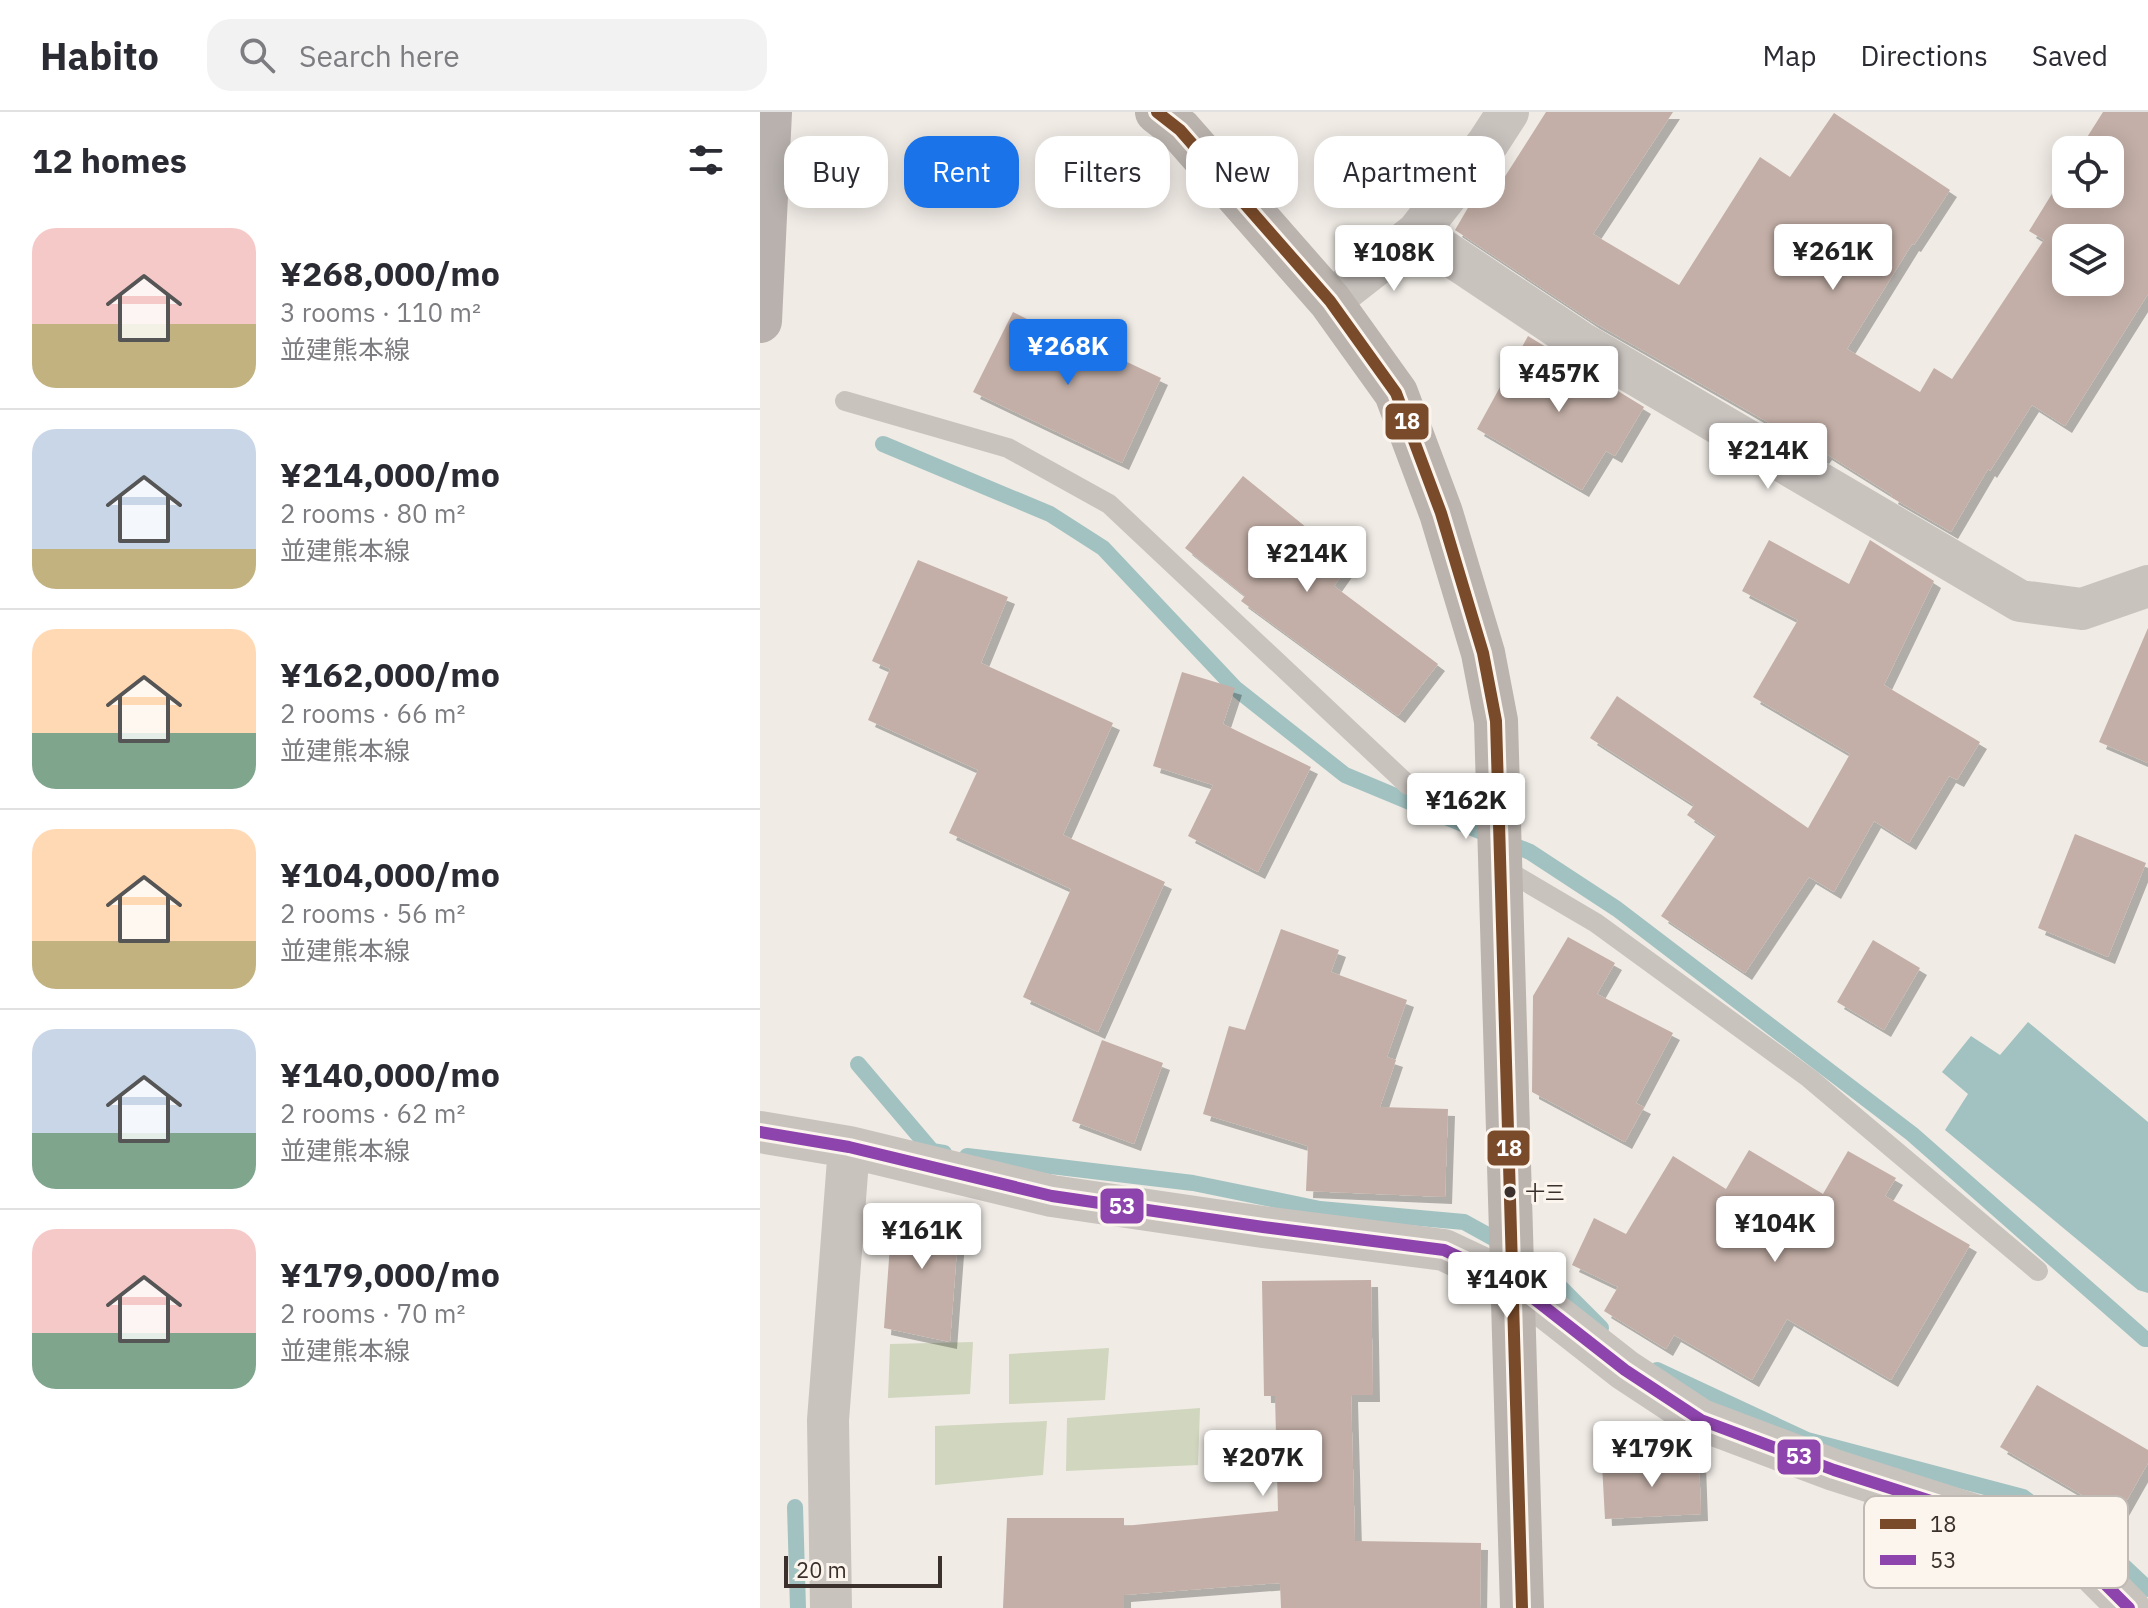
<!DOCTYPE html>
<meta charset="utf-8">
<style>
:root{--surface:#fff;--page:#f2f2f3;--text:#2b2b33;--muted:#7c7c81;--line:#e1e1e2;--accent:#1a73e8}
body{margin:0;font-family:"IBM Plex Sans","Noto Sans JP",sans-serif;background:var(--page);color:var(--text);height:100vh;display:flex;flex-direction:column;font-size:30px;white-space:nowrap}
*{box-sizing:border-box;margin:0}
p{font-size:26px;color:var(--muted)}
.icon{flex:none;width:44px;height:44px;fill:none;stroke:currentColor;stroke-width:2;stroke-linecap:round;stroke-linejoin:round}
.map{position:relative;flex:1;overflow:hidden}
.details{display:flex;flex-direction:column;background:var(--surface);width:760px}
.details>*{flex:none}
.top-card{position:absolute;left:24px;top:24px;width:760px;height:72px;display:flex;gap:16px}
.fabs{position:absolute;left:1292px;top:24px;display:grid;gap:16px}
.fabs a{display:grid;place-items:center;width:72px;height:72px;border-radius:16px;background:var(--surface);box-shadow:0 4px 20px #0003;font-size:40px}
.scale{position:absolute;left:24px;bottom:20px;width:158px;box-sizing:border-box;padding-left:8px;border:4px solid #3b302b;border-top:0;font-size:22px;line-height:28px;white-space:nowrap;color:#3b302b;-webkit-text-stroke:6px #fbf5ee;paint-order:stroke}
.price{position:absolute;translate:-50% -68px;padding:0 18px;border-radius:8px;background:#fff;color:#222;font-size:26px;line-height:52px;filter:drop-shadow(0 2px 4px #0008)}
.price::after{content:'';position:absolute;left:50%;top:48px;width:24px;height:18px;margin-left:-12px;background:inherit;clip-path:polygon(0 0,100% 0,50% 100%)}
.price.active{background:var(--accent);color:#fff}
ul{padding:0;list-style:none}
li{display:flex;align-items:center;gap:24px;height:200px;padding:0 32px}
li+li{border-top:2px solid var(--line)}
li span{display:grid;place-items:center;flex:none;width:224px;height:160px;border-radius:24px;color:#555}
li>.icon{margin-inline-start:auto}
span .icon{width:96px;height:96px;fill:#fffc;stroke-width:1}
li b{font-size:34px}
h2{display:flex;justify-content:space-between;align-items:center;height:96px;padding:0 32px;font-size:34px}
.chip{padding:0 28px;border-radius:24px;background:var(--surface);box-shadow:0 4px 20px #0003;font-size:28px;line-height:72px}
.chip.active{background:var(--accent);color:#fff}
header{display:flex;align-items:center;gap:48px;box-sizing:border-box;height:112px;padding:0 40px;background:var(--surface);border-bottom:2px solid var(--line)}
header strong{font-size:38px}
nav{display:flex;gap:44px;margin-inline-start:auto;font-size:28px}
.search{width:560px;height:72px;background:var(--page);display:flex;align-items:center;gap:20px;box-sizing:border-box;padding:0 28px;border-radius:24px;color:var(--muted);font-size:30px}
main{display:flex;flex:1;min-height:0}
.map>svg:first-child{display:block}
.green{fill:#d1d6bf}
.water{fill:#a1c2c1}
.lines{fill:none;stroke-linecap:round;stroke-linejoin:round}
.stream{stroke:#a1c2c1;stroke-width:16}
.building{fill:#c3afa7;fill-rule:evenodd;filter:url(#shadow)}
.lane{stroke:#c9c3be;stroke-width:20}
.street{stroke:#c9c3be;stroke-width:42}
.secondary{stroke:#bab3ae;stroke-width:44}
.primary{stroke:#b8b1ad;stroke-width:44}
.bus-1-casing{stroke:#fbf5ee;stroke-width:18}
.bus-2-casing{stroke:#fbf5ee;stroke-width:18}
.bus-1{stroke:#7a4b2a;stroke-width:12}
.bus-2{stroke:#8e44ad;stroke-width:12}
.bus-dot{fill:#3b302b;stroke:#fbf5ee;stroke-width:3}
.labels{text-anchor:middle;stroke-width:6;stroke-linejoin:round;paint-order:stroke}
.bus-label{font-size:20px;fill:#3b302b;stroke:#fbf5ee;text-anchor:start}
.key{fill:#fbf5ee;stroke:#c1bab4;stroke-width:2}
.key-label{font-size:22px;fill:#3b302b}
.line-badge{stroke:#fbf5ee;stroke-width:3}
.badge-label{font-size:22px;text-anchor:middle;font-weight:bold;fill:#fff}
</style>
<header>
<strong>Habito</strong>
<div class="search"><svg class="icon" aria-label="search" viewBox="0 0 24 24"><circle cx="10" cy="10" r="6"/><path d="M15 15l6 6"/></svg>Search here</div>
<nav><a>Map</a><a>Directions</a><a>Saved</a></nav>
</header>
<main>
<section class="details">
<h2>12 homes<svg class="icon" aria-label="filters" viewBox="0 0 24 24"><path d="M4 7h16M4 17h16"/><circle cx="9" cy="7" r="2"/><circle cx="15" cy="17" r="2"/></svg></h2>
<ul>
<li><span style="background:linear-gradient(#f6c9c9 60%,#c2b280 0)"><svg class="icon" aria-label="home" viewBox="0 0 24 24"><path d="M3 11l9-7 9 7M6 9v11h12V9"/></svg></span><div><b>¥268,000/mo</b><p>3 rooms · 110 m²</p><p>並建熊本線</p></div></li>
<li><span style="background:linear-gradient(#c9d6e8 75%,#c2b280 0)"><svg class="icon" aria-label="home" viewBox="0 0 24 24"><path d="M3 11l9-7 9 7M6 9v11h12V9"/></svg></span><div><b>¥214,000/mo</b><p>2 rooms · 80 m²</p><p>並建熊本線</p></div></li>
<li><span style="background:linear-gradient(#ffd9b3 65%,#7fa58c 0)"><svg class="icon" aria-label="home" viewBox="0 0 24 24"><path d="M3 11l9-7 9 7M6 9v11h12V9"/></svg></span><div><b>¥162,000/mo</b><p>2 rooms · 66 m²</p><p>並建熊本線</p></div></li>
<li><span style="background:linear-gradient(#ffd9b3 70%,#c2b280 0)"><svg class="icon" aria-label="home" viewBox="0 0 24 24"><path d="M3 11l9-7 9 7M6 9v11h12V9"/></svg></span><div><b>¥104,000/mo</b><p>2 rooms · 56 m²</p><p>並建熊本線</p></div></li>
<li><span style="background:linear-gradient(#c9d6e8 65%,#7fa58c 0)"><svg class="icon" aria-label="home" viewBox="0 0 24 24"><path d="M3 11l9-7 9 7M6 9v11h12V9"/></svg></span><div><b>¥140,000/mo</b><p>2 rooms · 62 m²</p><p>並建熊本線</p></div></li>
<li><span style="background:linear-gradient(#f6c9c9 65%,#7fa58c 0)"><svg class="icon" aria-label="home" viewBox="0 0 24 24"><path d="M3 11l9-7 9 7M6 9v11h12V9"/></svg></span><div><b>¥179,000/mo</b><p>2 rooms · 70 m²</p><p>並建熊本線</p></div></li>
</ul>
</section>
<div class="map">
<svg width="1388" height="1496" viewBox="0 0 1388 1496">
<defs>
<filter id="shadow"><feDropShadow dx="7" dy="7" stdDeviation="0" flood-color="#0004"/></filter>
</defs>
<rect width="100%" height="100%" fill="#f0ebe5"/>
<path class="green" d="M213,1230L210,1282L128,1286L130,1232Z
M349,1236L345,1288L249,1292V1242Z
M440,1296L438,1353L306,1359L307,1306Z
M287,1309L283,1363L175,1373V1314Z"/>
<path class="water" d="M1268,910L1388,1010V1181L1378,1178L1185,1018L1208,982L1182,960L1211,924L1240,943Z"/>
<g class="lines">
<path class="stream" d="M123,332L290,402L343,436L475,576L585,663L770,740L857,797L1152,1022L1385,1227H1388
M98,952L172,1039L184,1041
M207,1044L433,1071L560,1097L704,1110L753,1137L793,1168L841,1216
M897,1258L1047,1328L1263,1385L1306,1417L1353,1444L1388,1477
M35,1395L38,1496"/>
</g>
<path class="building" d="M786,0H913L833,122L919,173L1000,45L1030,65L1074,1L1190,78L1154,133L1152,132L1087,237L1160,280L1174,256L1192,267L1284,128L1269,119L1306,59V82H1350V38H1319L1343,0H1388V182L1305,314L1272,293L1230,359L1228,357L1191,420L1131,385L1132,383L1065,341L1062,345L1016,318L1018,316L833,210L695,118L709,94L735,61L744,66ZM1306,126H1350V170H1306Z
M253,200L347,247L350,242L401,266L362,351L213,280Z
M768,224L884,295L855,344L846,339L822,378L717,317Z
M483,364L552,420L555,415L595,444L574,474L678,552L638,604L481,489L485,484L425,436Z
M1009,428L1089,472L1110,428L1174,469L1124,573L1220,630L1197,668L1189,664L1149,731L1114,709L1074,780L1049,765L985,861L901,804L956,723L927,703L934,693L830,626L857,584L1048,716L1090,642L993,585L1038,508L982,479Z
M158,448L248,485L221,551L353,611L303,723L405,770L338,920L263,885L311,777L189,721L218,658L108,608L130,557L112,549Z
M1388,516V651L1339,630Z
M422,560L475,576L463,612L551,655L498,760L428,724L453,673L393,654Z
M1315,722L1386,751L1348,845L1278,816Z
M521,817L579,838L571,860L647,888L627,945L636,948L620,995L688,997L685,1085L546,1079L548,1034L443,1002L469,914L485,918Z
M808,825L855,851L837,882L913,921L876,991L884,995L865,1030L772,980L773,884Z
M1113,828L1160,856L1124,918L1077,890Z
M342,928L403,951L374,1032L312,1009Z
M989,1038L1063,1082L1088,1039L1136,1066L1125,1084L1210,1133L1131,1268L1027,1207L992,1268L914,1223L906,1237L844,1199L858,1175L812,1153L834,1106L866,1122L913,1044L966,1077Z
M133,1092L200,1097L190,1230L124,1216Z
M611,1168L613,1283H591L595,1429L721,1431L720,1496H521L520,1471L364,1483V1496H243L247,1406H364V1414L518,1399L515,1284H504L502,1169Z
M1277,1273L1388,1338V1351L1358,1404L1240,1335Z
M939,1347L941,1402L845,1407L842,1352Z"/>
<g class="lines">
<path class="lane" d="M85,289L248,336L349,392L648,673L739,699
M741,755L836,811L1049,966L1278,1159"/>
<path class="street" d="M657,121L820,230L1260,489L1322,497L1388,474
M570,189L657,121L728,31L748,0
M0,1020L89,1035L292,1084L503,1115L684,1138L754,1171L865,1258L941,1308L1074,1358L1249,1414L1314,1441L1369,1496
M71,1496L68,1308L89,1035"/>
<path class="secondary" d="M397,0L420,18L570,189L636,281L681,401L723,541L736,609L762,1496"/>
<path class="primary" d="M0,209L10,0"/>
<defs>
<path id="bus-1" d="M397,0L420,18L570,189L636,281L681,401L723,541L736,609L762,1496"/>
<path id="bus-2" d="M0,1020L89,1035L292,1084L503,1115L684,1138L754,1171L865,1258L941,1308L1074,1358L1249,1414L1314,1441L1369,1496"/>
</defs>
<use href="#bus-1" class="bus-1-casing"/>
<use href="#bus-2" class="bus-2-casing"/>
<use href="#bus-1" class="bus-1"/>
<use href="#bus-2" class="bus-2"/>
</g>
<circle class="bus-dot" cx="750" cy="1080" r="7"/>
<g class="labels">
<g class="bus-label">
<text x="765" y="1088">十三</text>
</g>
</g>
<rect x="1104" y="1384" width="264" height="92" rx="12" class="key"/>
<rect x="1120" y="1407" width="36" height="10" fill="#7a4b2a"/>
<rect x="1120" y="1443" width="36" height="10" fill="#8e44ad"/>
<g class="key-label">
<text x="1170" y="1420">18</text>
<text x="1170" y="1456">53</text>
</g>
<g class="line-badge">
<rect x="624" y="290" width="46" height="39" rx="8" fill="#7a4b2a"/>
<rect x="726" y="1017" width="45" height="38" rx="8" fill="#7a4b2a"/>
<rect x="339" y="1075" width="46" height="38" rx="8" fill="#8e44ad"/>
<rect x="1016" y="1326" width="46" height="38" rx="8" fill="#8e44ad"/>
</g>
<g class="badge-label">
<text x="647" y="317">18</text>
<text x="749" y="1044">18</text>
<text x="362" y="1102">53</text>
<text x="1039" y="1352">53</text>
</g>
</svg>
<div class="fabs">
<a><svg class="icon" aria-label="locate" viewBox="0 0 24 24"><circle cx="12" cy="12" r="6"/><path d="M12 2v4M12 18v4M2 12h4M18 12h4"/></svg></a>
<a><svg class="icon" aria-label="layers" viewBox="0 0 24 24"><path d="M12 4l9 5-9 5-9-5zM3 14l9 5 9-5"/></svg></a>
</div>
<div class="scale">20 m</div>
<b class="price" style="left:1073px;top:180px">¥261K</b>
<b class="price" style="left:634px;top:181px">¥108K</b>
<b class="price active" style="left:308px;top:275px">¥268K</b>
<b class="price" style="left:799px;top:302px">¥457K</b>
<b class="price" style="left:1008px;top:379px">¥214K</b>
<b class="price" style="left:547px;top:482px">¥214K</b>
<b class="price" style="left:706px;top:729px">¥162K</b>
<b class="price" style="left:1015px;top:1152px">¥104K</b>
<b class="price" style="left:162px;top:1159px">¥161K</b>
<b class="price" style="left:747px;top:1208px">¥140K</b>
<b class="price" style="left:892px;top:1377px">¥179K</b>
<b class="price" style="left:503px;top:1386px">¥207K</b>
<div class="top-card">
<a class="chip">Buy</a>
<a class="chip active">Rent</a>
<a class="chip">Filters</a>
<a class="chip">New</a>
<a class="chip">Apartment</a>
</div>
</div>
</main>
